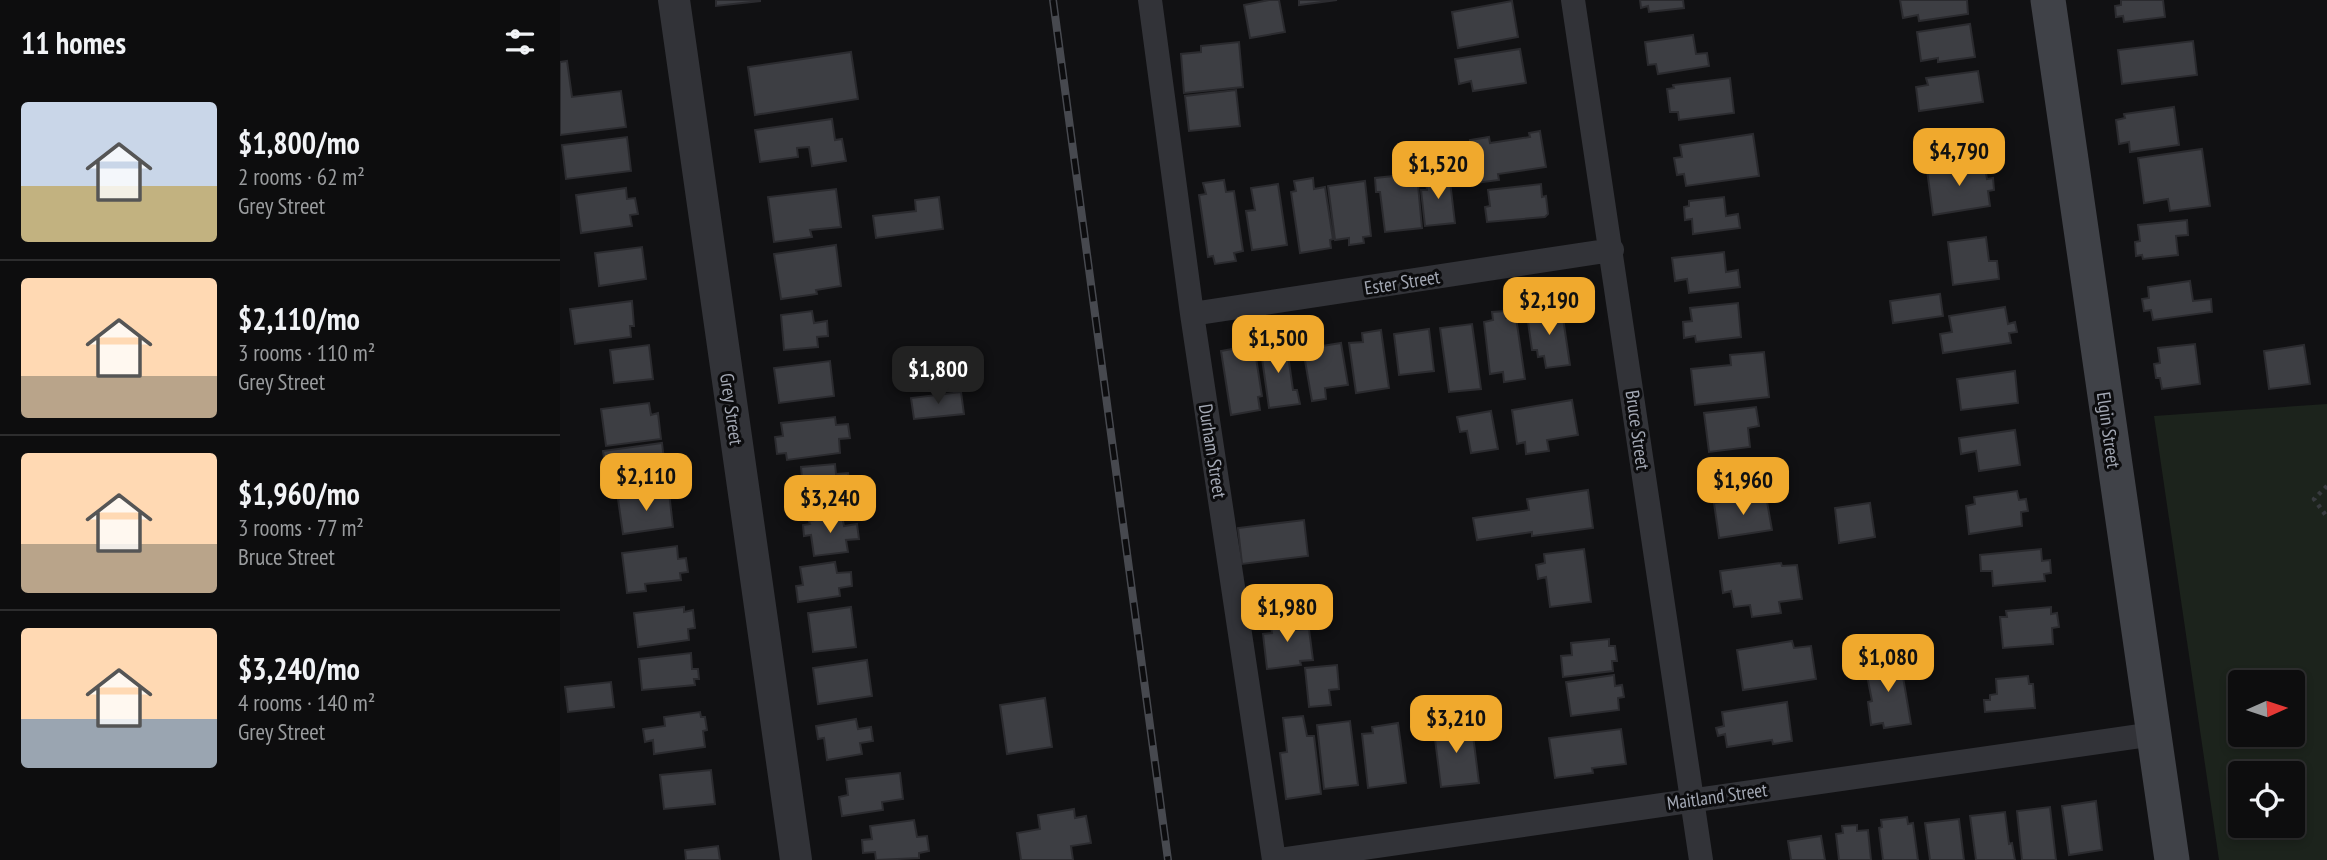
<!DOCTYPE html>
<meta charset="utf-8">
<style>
:root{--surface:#0d0d0e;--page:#161617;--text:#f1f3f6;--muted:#9a9c9e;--line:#2d2d2e;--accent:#f0a92d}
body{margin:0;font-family:"PT Sans Narrow",sans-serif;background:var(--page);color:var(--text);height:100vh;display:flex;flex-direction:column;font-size:26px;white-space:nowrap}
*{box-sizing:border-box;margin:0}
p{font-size:23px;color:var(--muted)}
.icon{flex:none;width:38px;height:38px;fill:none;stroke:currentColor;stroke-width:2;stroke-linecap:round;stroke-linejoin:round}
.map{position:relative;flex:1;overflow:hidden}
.details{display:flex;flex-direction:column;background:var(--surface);width:560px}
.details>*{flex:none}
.needle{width:46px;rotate:87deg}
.controls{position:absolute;left:1668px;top:670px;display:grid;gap:14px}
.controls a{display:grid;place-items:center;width:77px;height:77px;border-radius:7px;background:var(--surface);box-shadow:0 4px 10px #0003,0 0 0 2px var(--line);font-size:35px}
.price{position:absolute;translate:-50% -60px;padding:0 16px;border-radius:14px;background:var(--accent);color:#111;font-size:23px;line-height:46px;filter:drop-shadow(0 2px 4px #0008)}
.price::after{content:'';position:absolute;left:50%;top:42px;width:21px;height:16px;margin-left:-10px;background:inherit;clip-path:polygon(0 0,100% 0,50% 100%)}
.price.current{background:#222;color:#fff}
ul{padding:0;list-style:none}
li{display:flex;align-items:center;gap:21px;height:175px;padding:0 21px}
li+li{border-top:2px solid var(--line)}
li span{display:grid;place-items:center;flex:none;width:196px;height:140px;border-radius:7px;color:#555}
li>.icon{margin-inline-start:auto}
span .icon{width:84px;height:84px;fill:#fffc;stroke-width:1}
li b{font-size:30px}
h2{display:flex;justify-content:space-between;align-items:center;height:84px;padding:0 21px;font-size:30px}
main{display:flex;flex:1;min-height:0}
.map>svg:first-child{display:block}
.green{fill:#1c231c;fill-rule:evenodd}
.building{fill:#3d3e43;stroke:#2b2b2f;stroke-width:2}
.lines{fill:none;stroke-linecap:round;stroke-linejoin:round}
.path{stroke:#383a3f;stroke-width:4.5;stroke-dasharray:3.5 5;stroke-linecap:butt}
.minor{stroke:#323338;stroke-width:24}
.tertiary{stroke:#323338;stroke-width:32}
.secondary{stroke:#404248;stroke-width:35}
.rail-casing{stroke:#47494f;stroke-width:8}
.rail{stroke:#0c0c0e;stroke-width:5;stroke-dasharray:16;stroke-linecap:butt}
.labels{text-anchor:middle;stroke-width:6;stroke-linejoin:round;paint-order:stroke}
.street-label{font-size:19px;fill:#a3a8b4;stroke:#0c0c0e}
</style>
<main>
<section class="details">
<h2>11 homes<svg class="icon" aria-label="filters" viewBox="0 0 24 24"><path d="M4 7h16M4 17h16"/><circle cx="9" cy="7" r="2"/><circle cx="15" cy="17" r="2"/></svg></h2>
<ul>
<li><span style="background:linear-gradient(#c9d6e8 60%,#c2b280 0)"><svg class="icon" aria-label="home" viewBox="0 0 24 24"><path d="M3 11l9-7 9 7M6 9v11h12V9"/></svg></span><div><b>$1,800/mo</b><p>2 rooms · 62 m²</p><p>Grey Street</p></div></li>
<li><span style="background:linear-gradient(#ffd9b3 70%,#b9a48a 0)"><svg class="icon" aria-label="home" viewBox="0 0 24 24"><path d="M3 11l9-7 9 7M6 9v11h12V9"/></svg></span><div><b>$2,110/mo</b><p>3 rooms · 110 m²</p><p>Grey Street</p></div></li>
<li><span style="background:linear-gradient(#ffd9b3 65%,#b9a48a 0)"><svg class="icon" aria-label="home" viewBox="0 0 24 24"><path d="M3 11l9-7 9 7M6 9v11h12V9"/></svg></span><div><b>$1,960/mo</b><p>3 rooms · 77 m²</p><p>Bruce Street</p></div></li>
<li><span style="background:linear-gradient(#ffd9b3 65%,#9aa5b1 0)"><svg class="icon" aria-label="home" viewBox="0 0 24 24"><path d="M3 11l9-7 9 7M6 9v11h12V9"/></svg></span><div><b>$3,240/mo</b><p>4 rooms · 140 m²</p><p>Grey Street</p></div></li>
</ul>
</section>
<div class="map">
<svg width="1767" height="860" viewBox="0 0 1767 860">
<rect width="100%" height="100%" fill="#111113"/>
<path class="green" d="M1767,404V860H1659L1594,416ZM1680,682H1732V735H1680ZM1680,774H1732V826H1680Z"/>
<path class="building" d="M156,0H200V1L156,6Z
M709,0H719L725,32L690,38L684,5Z
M739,0H777L739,5Z
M1080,0H1123L1124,8L1089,12L1088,6L1081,8Z
M1340,0H1407L1408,14L1359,21L1358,15L1343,18Z
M1561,0H1603L1605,17L1564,22L1563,16L1556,17L1555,6L1561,5Z
M952,1L958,37L898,48L892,12Z
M1410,24L1415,57L1378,62V58L1361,61L1357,32Z
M1133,35L1136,54L1147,53L1149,66L1098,74L1096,64L1088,65L1085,42Z
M1633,41L1637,75L1562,84L1558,50Z
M679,42L683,87L624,93L621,54L641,52V46Z
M960,49L966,83L913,91L911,81L899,84L895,59Z
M291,52L298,99L195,115L188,67Z
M7,61L12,97L61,91L66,127L0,135V62Z
M1418,71L1423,102L1359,111L1356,87L1368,85L1366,78Z
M1170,78L1174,113L1119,120L1118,112H1110L1107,89L1114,88L1113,85Z
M676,90L680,126L629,131L625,96Z
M1614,107L1619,145L1570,152L1569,142L1559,144L1556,120L1565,118L1564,114Z
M272,119L275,140L282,139L286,161L252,166L249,147L237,148L238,157L200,162L195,130Z
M980,131L986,167L938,174L939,180L916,183L910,140L929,137L930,143L970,137L969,133Z
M1193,134L1199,176L1126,186L1124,174L1117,175L1114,158L1122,157L1120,145Z
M67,137L71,171L6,179L2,145Z
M1642,149L1650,206L1610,211L1608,199L1584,203L1578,158Z
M1424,162L1427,179L1433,178L1434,190L1428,191L1430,206L1373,215L1367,170Z
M889,173L895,223L865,226L861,190H867L865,176Z
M853,174L854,186L858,185L862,228L825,232L820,192H816L815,178Z
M753,178L754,189L765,187L773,239L770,240L771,248L740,253L731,192L736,191L734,181Z
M664,180L666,192L674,191L683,251L674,253L676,261L655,264L653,256L648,257L639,195L646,194L643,183Z
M805,181L811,236L803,237L804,243L789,245V238L775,240L768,186Z
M718,184L727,245L692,250L686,211L695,210L691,188Z
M981,184L982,197L986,196L988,214L985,217L927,222L925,207L930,206L928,190Z
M66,188L67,199L75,198L78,214L70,215L72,226L21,233L16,195Z
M276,189L281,227L250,230L252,237L214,242L208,197Z
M379,197L383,229L316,238L313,216L356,211L355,200Z
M1164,197L1166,216L1178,214L1180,228L1133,234L1132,219L1125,220L1124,207L1129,206V201Z
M1627,220L1628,235L1616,236L1618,255L1583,259L1582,255L1576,256L1575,242L1580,241L1578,225Z
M1426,237L1429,261H1437L1439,279L1393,285L1388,242Z
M276,245L281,286L256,290L257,294L221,299L214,254Z
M82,247L86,279L39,286L35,253Z
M1164,252L1166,272L1178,270L1180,287L1129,293L1127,279L1115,281L1112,258Z
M1630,281L1633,301L1651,299L1652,312L1593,320L1591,310L1584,311L1582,299L1589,298L1588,287Z
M1380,294L1383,316L1333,323L1330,301Z
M72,301L74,326H70L71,337L15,344L10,309Z
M1178,303L1181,337L1136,342L1135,336L1124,338L1123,322L1132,321L1130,308Z
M988,306L989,313L1002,311L1010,365L986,368L984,356L978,357L977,350H972L967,315L978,314L977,307Z
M1445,307L1448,324L1455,322L1457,332L1449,333L1451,343L1383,353L1380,334L1392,332L1389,316Z
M252,311L254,323L267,321L268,336L257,337L258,347L224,350L221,315Z
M945,311L946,318L956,317L965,379L944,382L943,372L930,374L924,322L933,320L932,312Z
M912,324L921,389L889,392L880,328Z
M869,329L874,371L839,375L834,334Z
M821,330L829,388L796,393L789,343L803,342L802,333Z
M726,341L733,390H737L740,404L709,408L700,344Z
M781,343L788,385L765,388L766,399L752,401L743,349Z
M1635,344L1640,384L1602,389L1600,378H1596L1594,364L1600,363L1598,348Z
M89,345L93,379L54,383L50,350Z
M694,345L702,396L698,397L700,410L671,415L661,351Z
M1744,345L1750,384L1709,389L1704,351Z
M1204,352L1209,397L1135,405L1131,369L1171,365L1170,355Z
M270,361L274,396L219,403L214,368Z
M1455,371L1458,403L1401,410L1397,379Z
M401,392L404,414L354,419L351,398Z
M1012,400L1018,435L987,440L989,451L966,454L965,442L957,444L952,410Z
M89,403L91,415L98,413L101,439L46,446L41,409Z
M1196,407L1199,426L1188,428L1190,447L1149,452L1144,413Z
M931,411L938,449L911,453L907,431L900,432L897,417Z
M275,417L276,425L288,424L290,438L279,439L280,453L227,460L226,453L217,454L215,437L223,436L221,423Z
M1455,430L1460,465L1419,471L1416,451L1401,454L1399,438Z
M102,443L106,476L48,485L43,451Z
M275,464L276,474L288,473L290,486L277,488V497L239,500L238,490L243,489L241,467Z
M1028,490L1033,528L972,536V532L917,540L913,518L969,510L967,499Z
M1457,491L1459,500L1466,499L1468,511L1461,512L1462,526L1409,534L1406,506L1415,504L1414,497Z
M109,492L113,527L63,534L58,499Z
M1206,496L1212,530L1159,538L1154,503Z
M1310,503L1315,537L1279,543L1275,508Z
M282,516L284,526L297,524L299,539L286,540L288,552L254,556L251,535L244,536L243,525L250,524L249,521Z
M744,520L748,556L682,564L678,528Z
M117,546L118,559L126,558L128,572L120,573L121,580L85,584L86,591L67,593L62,553Z
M1024,549L1031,602L990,607L986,577L978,579L976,565L985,563L984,554Z
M1481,549L1482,561L1490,560L1491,573L1484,574L1485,581L1433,586L1432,571H1421L1420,555Z
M275,562L277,573L291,572L292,586L279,588L280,596L238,602L236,586L243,585L240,567Z
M1221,563L1222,566L1237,565L1242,599L1219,602L1221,613L1192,617L1190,605L1174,607L1171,591L1163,593L1160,571Z
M124,607V612L133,610L135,628L128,629L129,640L78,647L74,613Z
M291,607L296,647L253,652L248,613Z
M1491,607V614L1497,613L1499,627L1492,628L1493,644L1443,648L1440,617H1447L1446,611Z
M734,617L735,630L749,629L753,660L740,661L741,665L707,669L703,634L712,633L710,619Z
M1049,639V646H1055L1057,661H1052L1053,671L1003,677L1001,656L1012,655L1011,643Z
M1232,641L1234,648L1251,646L1256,679L1183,690L1177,650Z
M131,653L132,669H138L139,679H134L135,685L82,690L79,659Z
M1340,659L1351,724L1324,728L1323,723L1311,725L1308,702L1312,701L1305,665Z
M307,660L312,696L258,704L253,668Z
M777,665L779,689L769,690L771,705L749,707L745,668Z
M1054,675L1055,686L1062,685L1064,697L1058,698L1059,710L1011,716L1006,682Z
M1468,676L1469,684H1473L1475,708L1425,712L1424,700H1430V695L1437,694L1436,679Z
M51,682L54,707L8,712L5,687Z
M485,698L492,747L447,754L440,705Z
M1227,702L1232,741L1213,744L1212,740L1167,747L1165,734L1158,736L1156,728L1164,726L1162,712Z
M140,712L141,717H145L147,730L143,731L145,747L94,754L93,740L85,742L83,729L105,726L104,717Z
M743,716L747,736H754L761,794L726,799L720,753L727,752L723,718Z
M296,719L298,729L311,727L313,741L300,743L302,754L267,760L264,738L258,739L256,726Z
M901,720L902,728L912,727L919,783L881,787L874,731H880L879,723Z
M790,721L798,785L764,789L757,725Z
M838,723L846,783L808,788L802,734L813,733L812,727Z
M1061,729L1066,764L1032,768L1033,773L995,778L989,738Z
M151,770L155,804L104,809L100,775Z
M340,773L343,799L322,802L323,810L282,816L279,797L288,795L286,779Z
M1536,801L1542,850L1509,855L1502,806Z
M1490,807L1496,860H1462L1457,811Z
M514,809L515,818L526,816L531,843L511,846L513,860H461L457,833L480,829L478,815Z
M1445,812L1449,844L1452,843L1455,860H1416L1410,816Z
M1347,817L1348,824L1353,823L1358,860H1323L1319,828L1322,827L1321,820Z
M1399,819L1404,860H1370L1365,823Z
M354,820L357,837L367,836L369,851L359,853V858L316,860L315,852L303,853L302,840L312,839L310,826Z
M1297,825V831L1308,830L1311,860H1279L1276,834L1283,833L1282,826Z
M1261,836L1265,860H1231L1228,841Z
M158,846L160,860H126L125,850Z"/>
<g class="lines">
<path class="path" d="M1767,486L1754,499L1767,517"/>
<path class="minor" d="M590,0L632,314L714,860
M1013,0L1141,860
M632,314L1052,250
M720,860L1594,734"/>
<path class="tertiary" d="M114,0L236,860"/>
<path class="secondary" d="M1488,0L1612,860"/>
<defs>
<path id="rail" d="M493,0L608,860"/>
</defs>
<use href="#rail" class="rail-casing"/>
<use href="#rail" class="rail"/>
</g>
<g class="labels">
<g class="street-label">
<text transform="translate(842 282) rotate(-9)" y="7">Ester Street</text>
<text transform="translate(172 409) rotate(82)" y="7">Grey Street</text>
<text transform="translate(1078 430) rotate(82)" y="7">Bruce Street</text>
<text transform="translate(1549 430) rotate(82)" y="7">Elgin Street</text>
<text transform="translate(653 451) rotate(81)" y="7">Durham Street</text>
<text transform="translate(1157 796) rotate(-8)" y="7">Maitland Street</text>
</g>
</g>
</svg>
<div class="controls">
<a><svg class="needle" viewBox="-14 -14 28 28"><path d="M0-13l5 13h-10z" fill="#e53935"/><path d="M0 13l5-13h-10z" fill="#9a9c9e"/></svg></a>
<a><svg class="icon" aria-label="locate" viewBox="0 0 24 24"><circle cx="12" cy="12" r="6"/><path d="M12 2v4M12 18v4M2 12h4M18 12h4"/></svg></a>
</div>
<b class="price" style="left:1399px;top:188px">$4,790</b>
<b class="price" style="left:878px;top:201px">$1,520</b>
<b class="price" style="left:989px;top:337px">$2,190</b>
<b class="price" style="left:718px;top:375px">$1,500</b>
<b class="price current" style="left:378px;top:406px">$1,800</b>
<b class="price" style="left:86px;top:513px">$2,110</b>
<b class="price" style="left:1183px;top:517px">$1,960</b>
<b class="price" style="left:270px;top:535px">$3,240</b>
<b class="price" style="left:727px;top:644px">$1,980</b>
<b class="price" style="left:1328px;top:694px">$1,080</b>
<b class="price" style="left:896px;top:755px">$3,210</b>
</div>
</main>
